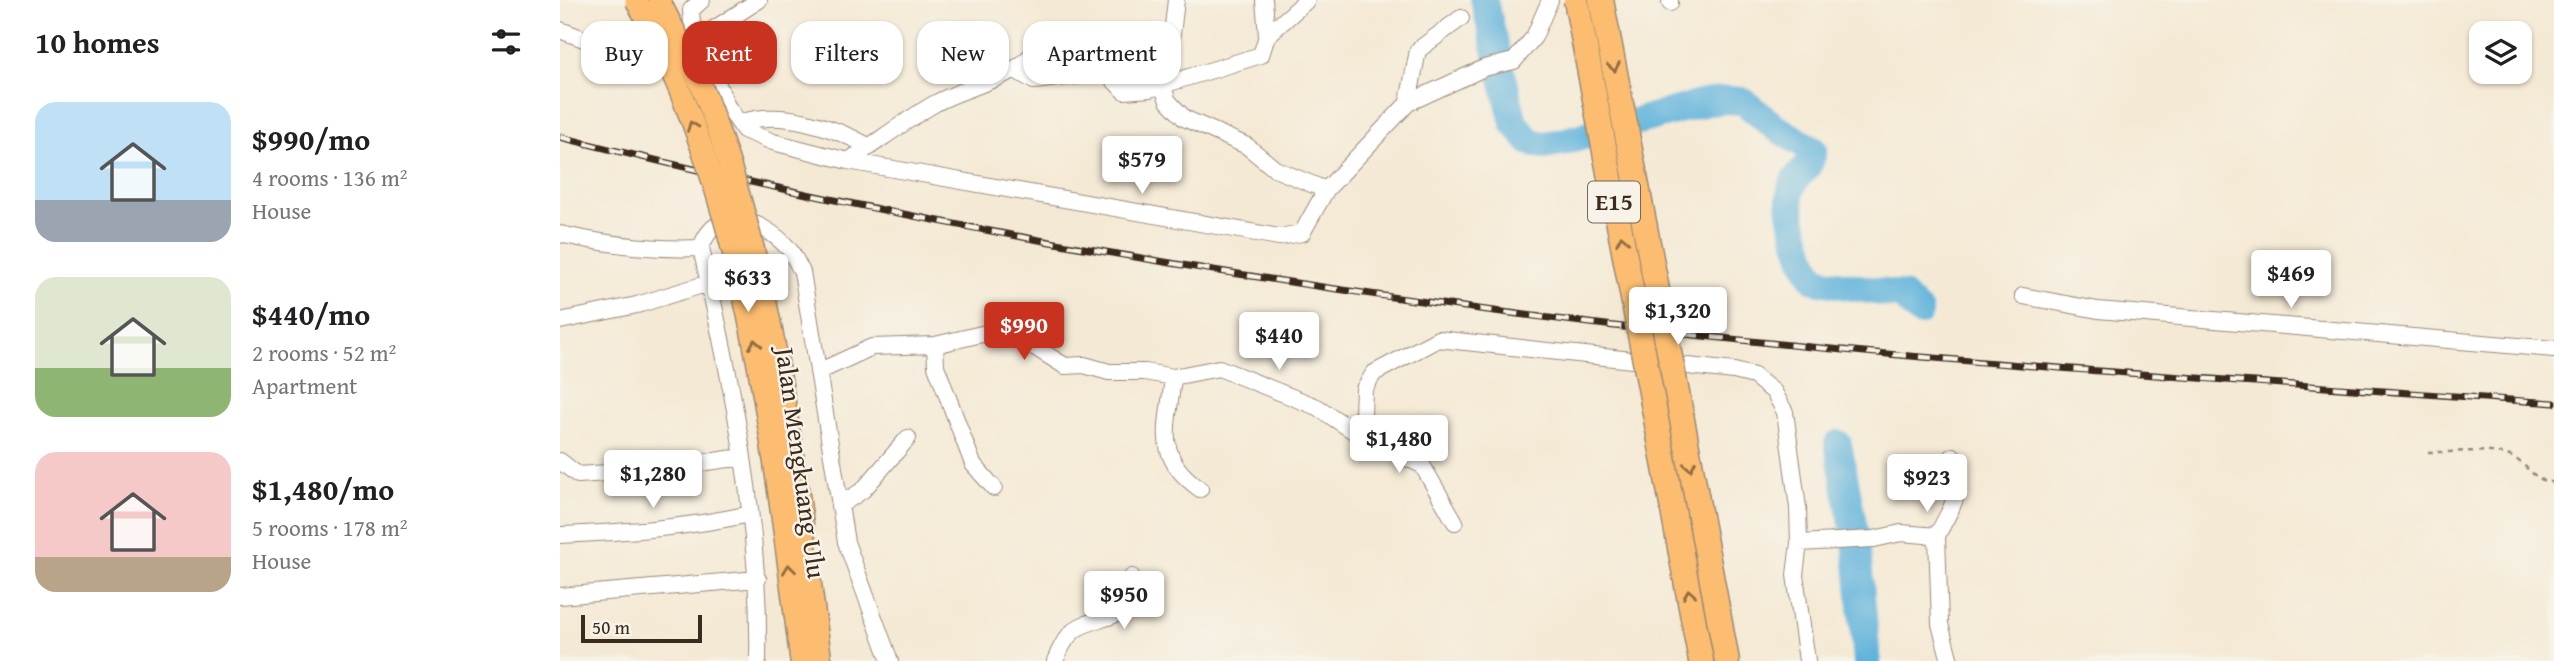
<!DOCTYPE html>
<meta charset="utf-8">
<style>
:root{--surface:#fff;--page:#f2f2f2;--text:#202124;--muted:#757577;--accent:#c8321e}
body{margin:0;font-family:"Gentium Book Plus",serif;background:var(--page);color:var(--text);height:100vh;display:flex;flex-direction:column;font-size:26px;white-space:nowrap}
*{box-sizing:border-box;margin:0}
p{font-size:23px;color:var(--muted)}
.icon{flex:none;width:38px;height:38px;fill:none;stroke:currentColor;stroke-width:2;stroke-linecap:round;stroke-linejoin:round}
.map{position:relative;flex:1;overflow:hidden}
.sheet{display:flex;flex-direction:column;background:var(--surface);width:560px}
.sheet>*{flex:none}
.top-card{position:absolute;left:21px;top:21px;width:665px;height:63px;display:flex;gap:14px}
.controls{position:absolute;left:1909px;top:21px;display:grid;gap:14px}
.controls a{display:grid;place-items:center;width:63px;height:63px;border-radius:14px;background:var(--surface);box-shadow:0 2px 5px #0004;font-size:35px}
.scale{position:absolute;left:21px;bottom:18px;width:121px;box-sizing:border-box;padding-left:7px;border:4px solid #3b2a1e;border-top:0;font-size:19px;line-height:24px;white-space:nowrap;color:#3b2a1e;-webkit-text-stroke:5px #f7f3e8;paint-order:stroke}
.price{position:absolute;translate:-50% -60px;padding:0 16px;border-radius:7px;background:#fff;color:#222;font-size:23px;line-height:46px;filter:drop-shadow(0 2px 4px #0008)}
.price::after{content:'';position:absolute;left:50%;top:42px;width:21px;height:16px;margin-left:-10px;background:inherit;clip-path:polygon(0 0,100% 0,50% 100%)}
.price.selected{background:var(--accent);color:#fff}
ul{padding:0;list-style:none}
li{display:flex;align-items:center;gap:21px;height:175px;padding:0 35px}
li span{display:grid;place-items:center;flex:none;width:196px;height:140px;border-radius:21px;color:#555}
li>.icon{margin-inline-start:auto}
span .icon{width:84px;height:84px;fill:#fffc;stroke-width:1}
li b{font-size:30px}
h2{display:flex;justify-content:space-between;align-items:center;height:84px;padding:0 35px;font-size:30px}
.pill{padding:0 24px;border-radius:21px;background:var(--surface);box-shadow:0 2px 5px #0004;font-size:24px;line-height:63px}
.pill.selected{background:var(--accent);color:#fff}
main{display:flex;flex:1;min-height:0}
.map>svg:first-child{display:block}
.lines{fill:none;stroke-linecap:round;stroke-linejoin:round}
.river{stroke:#60b3dc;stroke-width:28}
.minor-casing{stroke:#988a79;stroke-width:18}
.major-casing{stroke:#988a79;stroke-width:24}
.highway-casing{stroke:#988a79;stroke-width:27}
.path{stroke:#988a79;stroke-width:2.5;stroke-dasharray:5 5;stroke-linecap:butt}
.minor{stroke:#fff;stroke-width:16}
.major{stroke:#fcbd6f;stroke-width:21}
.highway{stroke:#fcbd6f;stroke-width:24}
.rail-casing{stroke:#3b2a1e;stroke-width:7}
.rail{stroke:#f7f3e8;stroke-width:4.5;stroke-dasharray:13;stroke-linecap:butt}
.major-bridge-casing{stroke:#988a79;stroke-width:24;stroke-linecap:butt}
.highway-bridge-casing{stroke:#988a79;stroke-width:27;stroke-linecap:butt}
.major-bridge{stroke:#fcbd6f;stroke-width:21}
.highway-bridge{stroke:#fcbd6f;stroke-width:24}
.oneway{stroke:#926c42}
.labels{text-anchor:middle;stroke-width:5;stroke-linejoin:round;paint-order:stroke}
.shield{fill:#f7f3e8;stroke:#73665b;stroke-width:2}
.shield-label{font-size:24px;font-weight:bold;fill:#3b2a1e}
.street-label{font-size:26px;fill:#3b2a1e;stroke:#f7f3e8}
</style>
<main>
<section class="sheet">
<h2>10 homes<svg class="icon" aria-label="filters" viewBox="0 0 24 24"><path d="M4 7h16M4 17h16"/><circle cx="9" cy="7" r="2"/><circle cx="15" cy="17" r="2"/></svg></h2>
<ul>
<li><span style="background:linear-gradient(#bfe0f5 70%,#9aa5b1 0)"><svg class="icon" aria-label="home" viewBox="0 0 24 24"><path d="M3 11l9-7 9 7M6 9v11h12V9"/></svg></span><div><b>$990/mo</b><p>4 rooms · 136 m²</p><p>House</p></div></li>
<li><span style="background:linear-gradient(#dfe7d0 65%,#8fb573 0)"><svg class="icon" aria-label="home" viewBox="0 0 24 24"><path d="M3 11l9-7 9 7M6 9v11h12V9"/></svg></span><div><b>$440/mo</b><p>2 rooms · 52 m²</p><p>Apartment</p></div></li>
<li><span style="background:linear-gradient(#f6c9c9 75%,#b9a48a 0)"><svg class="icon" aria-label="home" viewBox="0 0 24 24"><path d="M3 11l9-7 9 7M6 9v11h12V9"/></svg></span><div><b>$1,480/mo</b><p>5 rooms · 178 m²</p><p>House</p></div></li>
</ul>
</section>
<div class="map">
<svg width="1994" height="661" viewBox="0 0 1994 661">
<rect width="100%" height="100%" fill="#f7f3e8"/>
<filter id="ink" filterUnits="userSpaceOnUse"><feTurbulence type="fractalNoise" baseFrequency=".0143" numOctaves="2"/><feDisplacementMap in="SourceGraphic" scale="14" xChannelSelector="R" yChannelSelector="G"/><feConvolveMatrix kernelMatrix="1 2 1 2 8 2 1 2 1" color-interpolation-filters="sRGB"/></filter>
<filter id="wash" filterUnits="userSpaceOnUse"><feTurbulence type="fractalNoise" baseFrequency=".00686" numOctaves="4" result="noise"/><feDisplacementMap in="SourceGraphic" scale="28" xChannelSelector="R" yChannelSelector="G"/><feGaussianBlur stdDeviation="1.57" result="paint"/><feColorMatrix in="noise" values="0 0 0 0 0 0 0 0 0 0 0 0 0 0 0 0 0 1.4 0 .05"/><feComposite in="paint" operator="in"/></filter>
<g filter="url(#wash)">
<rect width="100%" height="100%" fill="#f4e9d4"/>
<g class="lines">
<path class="river" d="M924,0L954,123L970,142L984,145L1002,142L1147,102L1165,100L1183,101L1215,127L1253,150C1250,172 1238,171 1232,186C1224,207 1243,263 1255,280L1343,296L1359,312
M1278,444L1296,540L1307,661"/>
</g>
</g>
<g filter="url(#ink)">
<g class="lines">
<defs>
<path id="minor" d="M142,0L131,10L132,23L167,106L179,123L184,130L213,142L288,161L719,237L742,233L766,190L848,103L924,68L954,61L974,37L990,0
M1110,3V0
M0,30L77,59C113,61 168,19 199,0
M707,36L747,0
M455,70L474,81L546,72L564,91L590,89L610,52L616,0
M602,85L608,101L624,118L687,146L715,169L766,190
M593,88L701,55L707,36L704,0
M848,103L858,50L901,18
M179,123C221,109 272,126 310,147
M288,161C317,142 345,121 374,104C410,83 464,80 483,38
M0,234C48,245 91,250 141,248
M1463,296L1538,310L1994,349
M0,321L77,305L149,283
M375,345L376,366L413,464L434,488
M258,372L312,347L375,345L426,333L463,340L505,366L524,365L549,372H585L613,377L659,368L757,407L804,438L862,465L895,522
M613,377C608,428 593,456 640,489
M789,427L803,415L804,389L814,373L878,339L1174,371L1194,376L1214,392L1225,412L1238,508L1239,543L1235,575L1247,661
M0,461L18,475L92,470L182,457
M279,506L303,490L348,438
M0,535C64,532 127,528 190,514
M1377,536L1380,624L1390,661
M1239,543L1314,539L1341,533L1377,536C1395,499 1402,499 1393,456
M0,596L198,579
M198,661C201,521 172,383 141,248C156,202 203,220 228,248C234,255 238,265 242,272L286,542L330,661
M495,661C513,615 528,628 566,610L572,599V577"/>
<path id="major" d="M257,633L261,661
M238,637L241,661"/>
<path id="highway" d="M1118,398L1167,661
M1093,403L1141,661"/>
</defs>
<use href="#minor" class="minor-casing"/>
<use href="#major" class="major-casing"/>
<use href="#highway" class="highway-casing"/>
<path class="path" d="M1868,452C1892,453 1923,448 1947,455C1966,460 1973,483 1994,482"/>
<use href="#minor" class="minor"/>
<use href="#major" class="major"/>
<use href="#highway" class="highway"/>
<defs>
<path id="rail" d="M0,137C343,223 695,283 1046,325C1361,363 1678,380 1994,403"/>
</defs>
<use href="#rail" class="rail-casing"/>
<use href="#rail" class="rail"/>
<defs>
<path id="major-bridge" d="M76,0C184,193 210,422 238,637
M99,0C115,33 134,66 147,100C213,271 233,453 257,633"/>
<path id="highway-bridge" d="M1016,0L1093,403
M1041,0L1118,398"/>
</defs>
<use href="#major-bridge" class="major-bridge-casing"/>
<use href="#highway-bridge" class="highway-bridge-casing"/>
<use href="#major-bridge" class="major-bridge"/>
<use href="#highway-bridge" class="highway-bridge"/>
</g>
<defs><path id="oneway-chevron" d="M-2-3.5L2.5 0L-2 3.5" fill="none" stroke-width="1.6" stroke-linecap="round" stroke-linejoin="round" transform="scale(1.75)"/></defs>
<g class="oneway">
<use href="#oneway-chevron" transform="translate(1054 67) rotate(79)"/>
<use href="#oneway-chevron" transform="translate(132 126) rotate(-111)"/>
<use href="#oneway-chevron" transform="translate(1062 240) rotate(-101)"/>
<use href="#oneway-chevron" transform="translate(195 344) rotate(-100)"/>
<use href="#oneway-chevron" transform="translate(1130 466) rotate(80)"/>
<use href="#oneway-chevron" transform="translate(229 569) rotate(-97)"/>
<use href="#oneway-chevron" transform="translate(1129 594) rotate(-101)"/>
</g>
</g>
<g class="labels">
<rect class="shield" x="1028" y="181.5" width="52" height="41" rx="5"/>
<g class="shield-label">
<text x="1054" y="210">E15</text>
</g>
<g class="street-label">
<text transform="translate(241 463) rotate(82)" y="9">Jalan Mengkuang Ulu</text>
</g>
</g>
</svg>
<div class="controls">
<a><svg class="icon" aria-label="layers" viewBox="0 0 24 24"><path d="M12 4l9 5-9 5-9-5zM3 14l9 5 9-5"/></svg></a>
</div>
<div class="scale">50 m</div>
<b class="price" style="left:582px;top:196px">$579</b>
<b class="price" style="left:1731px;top:310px">$469</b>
<b class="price" style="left:188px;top:314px">$633</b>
<b class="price" style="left:1118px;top:347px">$1,320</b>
<b class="price selected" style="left:464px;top:362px">$990</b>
<b class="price" style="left:719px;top:372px">$440</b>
<b class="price" style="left:839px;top:475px">$1,480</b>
<b class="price" style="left:93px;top:510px">$1,280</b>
<b class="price" style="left:1367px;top:514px">$923</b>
<b class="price" style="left:564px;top:631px">$950</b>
<div class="top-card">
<a class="pill">Buy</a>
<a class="pill selected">Rent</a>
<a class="pill">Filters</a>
<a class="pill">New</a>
<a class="pill">Apartment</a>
</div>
</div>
</main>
